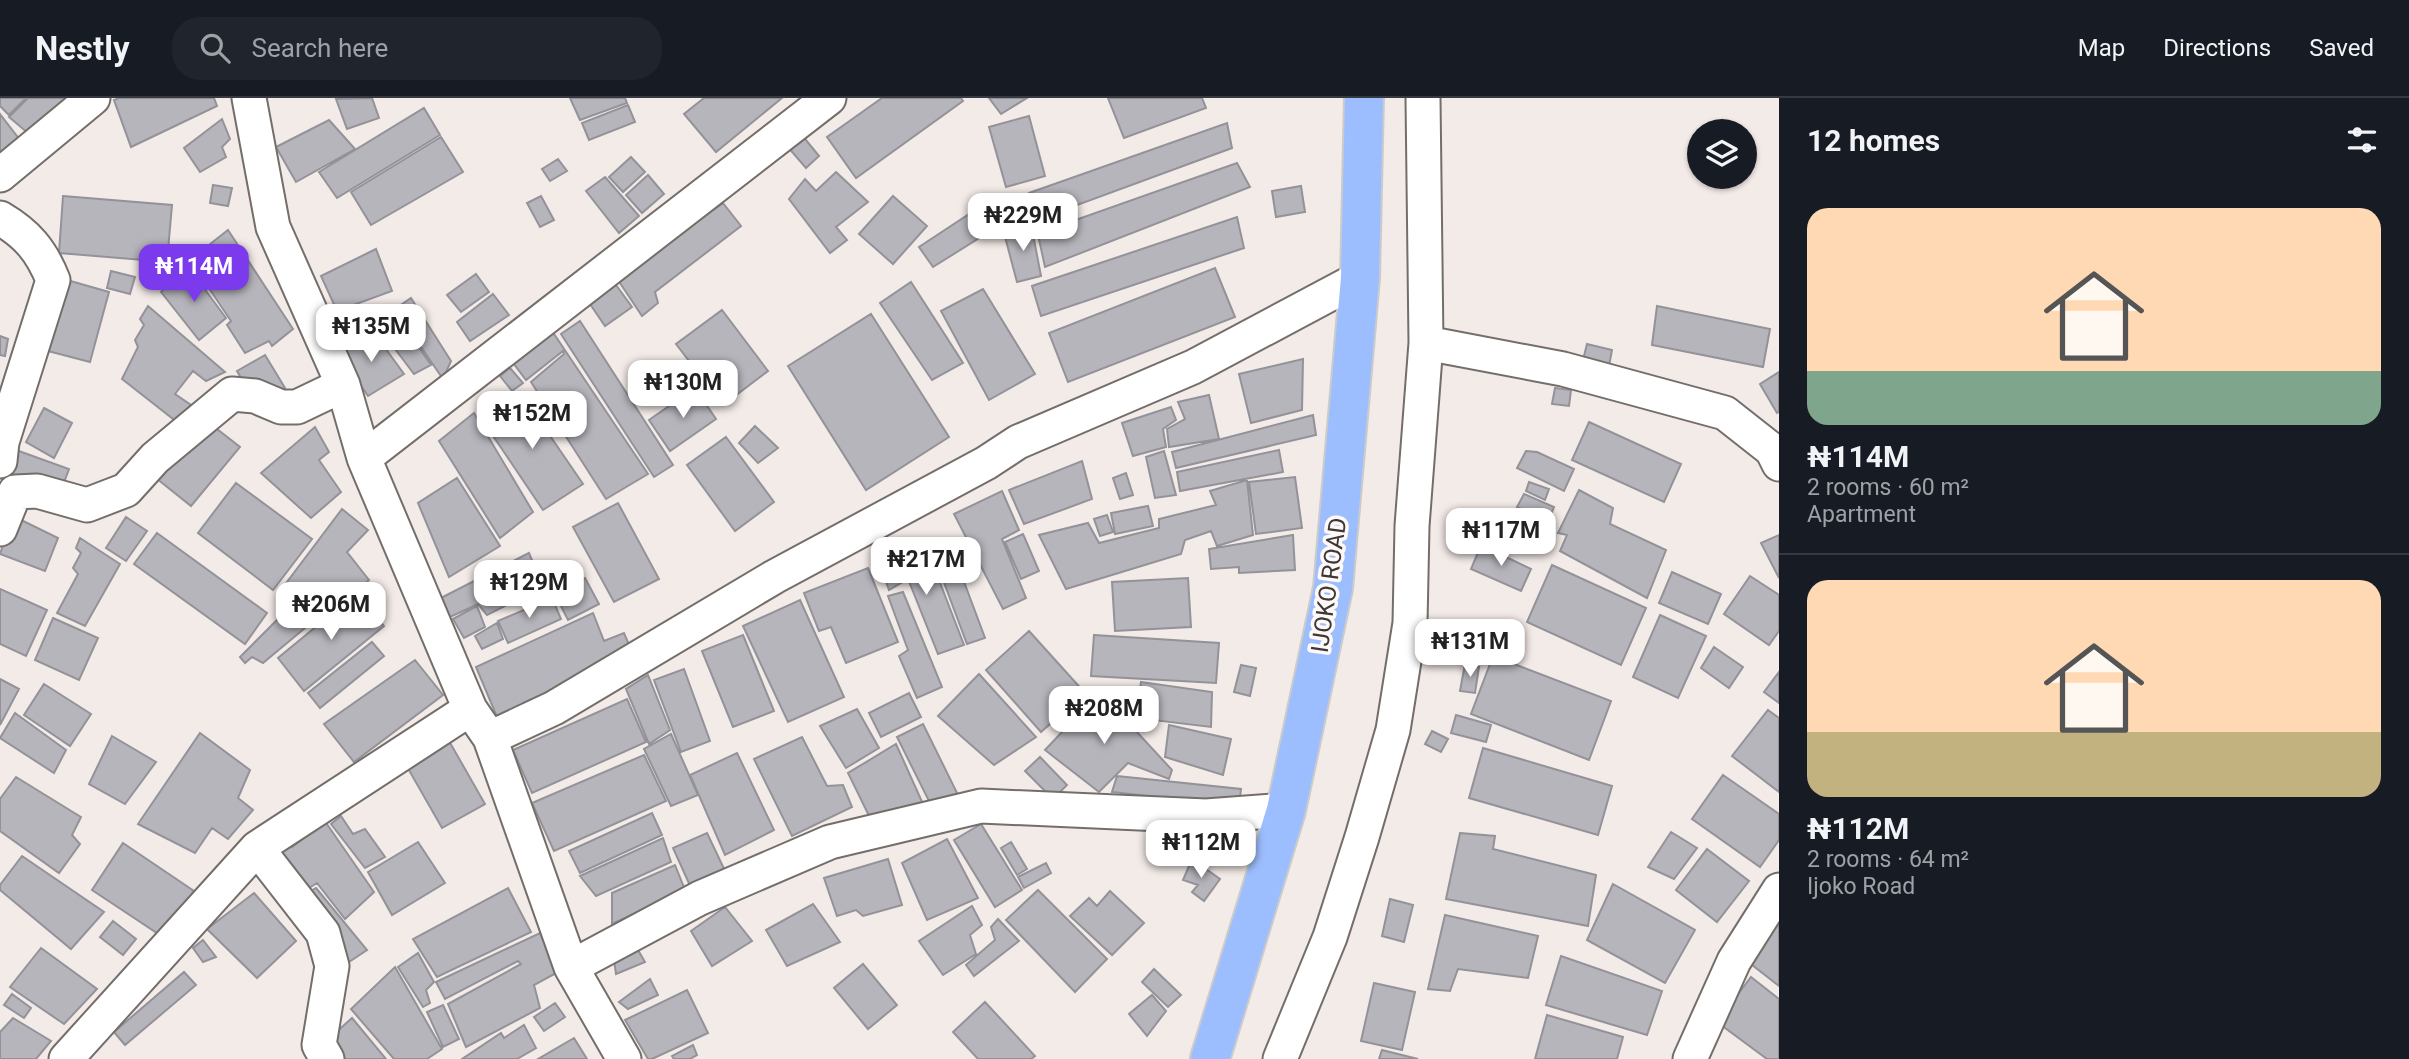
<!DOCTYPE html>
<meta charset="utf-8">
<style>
:root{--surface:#171b24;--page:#20242c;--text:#f1f3f6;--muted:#9ea1a6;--line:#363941;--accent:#7c3aed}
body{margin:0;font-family:Roboto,sans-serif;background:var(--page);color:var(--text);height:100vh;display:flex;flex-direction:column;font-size:26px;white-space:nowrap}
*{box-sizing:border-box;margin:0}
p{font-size:23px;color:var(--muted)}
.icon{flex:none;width:38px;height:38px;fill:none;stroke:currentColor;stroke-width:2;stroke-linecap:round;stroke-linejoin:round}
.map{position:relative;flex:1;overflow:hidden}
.panel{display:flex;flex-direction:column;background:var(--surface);width:630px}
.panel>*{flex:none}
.fabs{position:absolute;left:1687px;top:21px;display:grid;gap:14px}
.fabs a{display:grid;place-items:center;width:70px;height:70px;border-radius:50%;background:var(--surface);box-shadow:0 2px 5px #0004;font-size:35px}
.price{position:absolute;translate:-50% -60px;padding:0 16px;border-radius:14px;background:#fff;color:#222;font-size:23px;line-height:46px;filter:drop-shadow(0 2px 4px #0008)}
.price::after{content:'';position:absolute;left:50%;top:42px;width:21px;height:16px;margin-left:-10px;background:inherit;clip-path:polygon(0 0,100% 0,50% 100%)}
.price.active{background:var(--accent);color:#fff}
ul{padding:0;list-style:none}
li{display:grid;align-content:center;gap:14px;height:371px;padding:0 28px}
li+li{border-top:2px solid var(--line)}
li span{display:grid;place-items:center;height:217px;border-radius:21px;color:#555}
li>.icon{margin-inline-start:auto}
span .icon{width:126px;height:126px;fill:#fffc;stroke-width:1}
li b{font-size:30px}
h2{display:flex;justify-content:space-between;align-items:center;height:84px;padding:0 28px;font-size:30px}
header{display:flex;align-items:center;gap:42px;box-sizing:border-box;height:98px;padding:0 35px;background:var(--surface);border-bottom:2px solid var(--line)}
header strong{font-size:33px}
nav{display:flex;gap:38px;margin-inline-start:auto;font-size:24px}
.search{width:490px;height:63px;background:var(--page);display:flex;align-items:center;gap:18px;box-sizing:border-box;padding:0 24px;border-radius:28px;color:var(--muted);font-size:26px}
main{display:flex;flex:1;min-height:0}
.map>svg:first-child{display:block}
.building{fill:#b6b5bc;stroke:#949299;stroke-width:2}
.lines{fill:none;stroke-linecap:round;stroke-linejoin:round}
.minor-casing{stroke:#746e6a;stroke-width:37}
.major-casing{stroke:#cccbcb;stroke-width:42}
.minor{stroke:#fff;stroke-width:33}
.major{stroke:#9dbefe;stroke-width:38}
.labels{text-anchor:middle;stroke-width:7;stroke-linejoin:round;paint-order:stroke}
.street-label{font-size:24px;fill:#3b3836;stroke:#fef9f7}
</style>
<header>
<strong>Nestly</strong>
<div class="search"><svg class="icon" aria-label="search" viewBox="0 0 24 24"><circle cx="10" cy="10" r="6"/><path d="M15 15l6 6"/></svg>Search here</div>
<nav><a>Map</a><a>Directions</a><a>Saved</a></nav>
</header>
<main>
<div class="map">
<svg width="1779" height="961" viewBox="0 0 1779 961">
<rect width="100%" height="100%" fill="#f3ebe7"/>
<path class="building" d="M0,0H26L9,17L0,8Z
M28,0H66L29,36L9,19Z
M119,0H214L217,8L131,49L114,2Z
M372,0L379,20L347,31L336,1Z
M570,0H625L627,5L580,22Z
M704,0H782L716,54L684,16Z
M882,0H961L963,3L856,80L827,39Z
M989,0H1027L1001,16Z
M1108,0H1202L1206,10L1124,40Z
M628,7L635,24L589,42L582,25Z
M424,10L440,37L337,100L319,74Z
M0,16L20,42L0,57Z
M1029,18L1045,78L1006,89L989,29Z
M222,21L230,41L222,49L226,59L200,74L184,50Z
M329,22L355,51L296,84L276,49Z
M1227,25L1232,50L1066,111L1070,124L1237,65L1250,89L1045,169L1029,95Z
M801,36L819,58L806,70L787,48Z
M441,39L463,74L371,127L351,94Z
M631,59L645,74L623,94L609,79Z
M558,61L567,73L550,83L542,71Z
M836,74L868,104L836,129L847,142L830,155L789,101L805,81L816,93Z
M648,77L664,96L642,115L626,97Z
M605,79L639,118L619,135L586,93Z
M213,87L232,90L228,108L210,105Z
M1301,88L1305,114L1276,119L1272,93Z
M63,98L172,107L167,164L59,155Z
M541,98L554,122L540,129L527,105Z
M893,98L927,128L893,166L859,136Z
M995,99L1008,122L933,169L919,149Z
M723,105L741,128L655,194L658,205L642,218L618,182Z
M1237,119L1244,150L1041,218L1032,188Z
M1031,126L1041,178L1017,184L1004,135Z
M228,132L293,231L272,248L269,243L245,255L227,227L231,223L190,162Z
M376,151L392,193L337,213L321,178Z
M189,170L226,220L199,242L161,194Z
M1215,170L1235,219L1068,284L1049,235Z
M111,173L135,179L130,196L107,190Z
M476,176L489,194L461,214L447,197Z
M67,182L109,194L90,264L48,253Z
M911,184L963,265L932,282L880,205Z
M616,187L632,209L605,228L590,206Z
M983,191L1035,276L989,302L941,213Z
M493,196L509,217L470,243L457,224Z
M411,200L451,263L443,281L395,211Z
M148,208L225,274L206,283L193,273L175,296L191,307L177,324L122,281L138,249L135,242L144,227L140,221Z
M1657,208L1770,231L1763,269L1652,247Z
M722,212L768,273L723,307L676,246Z
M395,215L431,267L414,276L377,227Z
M871,216L949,339L866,392L788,268Z
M580,223L673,367L654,379L561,236Z
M548,227L648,376L606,401L531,284L564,256L563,253L526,282L508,258Z
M372,232L404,276L368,298L340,257Z
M0,238L8,241L5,258L0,257Z
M1587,246L1612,252L1609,268L1583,262Z
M265,257L285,290L257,307L237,273Z
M1303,261L1302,312L1251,325L1239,276Z
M510,270L523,285L512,293L500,278Z
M1779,274V314L1777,315L1760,286Z
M695,290L716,321L670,353L649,322Z
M1555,290L1571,292L1569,308L1552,306Z
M520,294L583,386L543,412L481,320Z
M1209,297L1219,341L1169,349L1167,331L1185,321L1178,304Z
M1171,309L1176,322L1163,331L1166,349L1133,358L1122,325Z
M44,310L72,325L54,360L26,344Z
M474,315L533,414L500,440L439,343Z
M1313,317L1316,337L1176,370L1172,354Z
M208,324L240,349L191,408L151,376Z
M1589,324L1681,366L1664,404L1572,362Z
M755,328L778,350L758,365L739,345Z
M315,329L329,354L319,362L341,394L311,420L261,375Z
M726,339L774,404L735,433L687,367Z
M16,352L69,371L54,411L2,392Z
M1279,352L1283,374L1180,393L1177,374Z
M1164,353L1176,397L1155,400L1146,359Z
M1526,353L1537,354L1574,371L1564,393L1517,370Z
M1082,363L1092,401L1024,426L1009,392Z
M1126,375L1133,397L1120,401L1113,380Z
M1295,379L1302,430L1256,436L1249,384Z
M457,380L500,448L449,479L418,405Z
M1247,382L1253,437L1217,448L1211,433L1185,442L1181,456L1066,491L1039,437L1088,425L1099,445L1159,430V421L1216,407L1210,393Z
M1529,384L1549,391L1545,402L1526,393Z
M236,385L312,441L273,492L198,435Z
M1579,392L1613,410L1610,426L1666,452L1647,500L1560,453L1567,437L1558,435Z
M1002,393L1019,432L1002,441L1026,500L1003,511L954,416Z
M1524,396L1554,409L1548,424L1517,409Z
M618,405L659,481L614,504L573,429Z
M1148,408L1153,428L1115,436L1111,415Z
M342,411L368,432L347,454L369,482L322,520L300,492L292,498L281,492Z
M1518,415L1548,430L1541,445L1510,430Z
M1107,417L1113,434L1100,438L1094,421Z
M13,418L58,440L45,473L0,456Z
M126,419L147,433L126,463L106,450Z
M157,435L267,515L245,546L134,466Z
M1023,436L1039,473L1021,481L1005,444Z
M1293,437L1295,472L1239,475V469L1211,471L1209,451Z
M1779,437V480L1761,445Z
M80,440L120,466L85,528L57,515L78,476L73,470L81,455L76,450Z
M948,441L985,540L967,546L930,447Z
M1481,447L1531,471L1521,493L1471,471Z
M927,451L964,547L938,556L908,481L889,492L880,467Z
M529,455L543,489L487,517L478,506L450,519L439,501Z
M1552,467L1646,510L1621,567L1527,524Z
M868,470L898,544L846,565L831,529L819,533L804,495Z
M1672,474L1721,496L1708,526L1659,505Z
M1750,478L1779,497V533L1769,547L1724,516Z
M585,480L599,506L568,522L555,496Z
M1188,480L1191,529L1115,533L1112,484Z
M0,491L47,512L26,558L0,546Z
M903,494L942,589L917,600L899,558L908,552L888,498Z
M357,495L384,528L304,593L278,560Z
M552,500L561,521L508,545L498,523Z
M297,502L317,520L263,565L252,559L245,565L240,559Z
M800,502L844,599L788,624L743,528Z
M477,508L485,529L464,540L453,521Z
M593,515L604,543L624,535L633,556L523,605L520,615L500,626L476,569Z
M1660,517L1706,538L1678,600L1633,579Z
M53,520L98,540L79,582L35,562Z
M497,525L503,541L482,551L475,538Z
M1029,533L1085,595L1041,634L986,572Z
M743,537L774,613L733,629L702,553Z
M1094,537L1219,545L1216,585L1091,578Z
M372,544L384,558L320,610L308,595Z
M1714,549L1743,569L1729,590L1701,570Z
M1493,558L1611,603L1589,662L1471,616Z
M415,562L443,597L354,664L324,626Z
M1465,566L1479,569L1475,595L1460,593Z
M1241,567L1256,570L1250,598L1234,594Z
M684,571L710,643L681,654L654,582Z
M1779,574V605L1764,594Z
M979,576L1036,639L994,667L938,618Z
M648,577L670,632L649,646L626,591Z
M0,581L19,591L0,627Z
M1141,584L1212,594L1211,629L1136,620Z
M44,586L91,616L70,648L24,617Z
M1100,594L1172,672L1169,681L1128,665L1099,694L1045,652Z
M909,595L921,619L881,639L869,615Z
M627,601L646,644L532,695L513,652Z
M857,611L879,650L846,670L820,628Z
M1768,612L1779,620V694L1732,658Z
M15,615L66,652L54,675L0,640Z
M1456,617L1491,627L1486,644L1451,635Z
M923,626L961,703L935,715L897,639Z
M1169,627L1231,641L1223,677L1165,659Z
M1432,633L1448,641L1441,654L1425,646Z
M200,635L250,672L238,700L253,712L228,741L212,730L195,755L138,726Z
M671,636L698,697L671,708L644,651Z
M112,638L156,664L125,706L89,686Z
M802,639L827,688L843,687L852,709L792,738L754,661Z
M449,643L485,706L442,730L406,667Z
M896,646L928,717L874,728L848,675Z
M1483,650L1612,688L1598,737L1469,700Z
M737,655L774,732L725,757L690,677Z
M644,657L666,703L554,753L532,705Z
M1040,659L1067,687L1053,701L1025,673Z
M1723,677L1779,716V742L1760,769L1692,721Z
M1117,678L1241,691L1239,708L1112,694Z
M16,679L81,719L72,737L80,746L59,775L0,733V701Z
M652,715L662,737L580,775L569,753Z
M341,718L353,736L365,731L385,759L365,770L331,726Z
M322,719L374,794L345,821L317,785L293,800L263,772L287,747L292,749L312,734L314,724Z
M981,726L1022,792L995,809L954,742Z
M1671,734L1697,750L1674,781L1648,769Z
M707,735L727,777L692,792L673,750Z
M1460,735L1495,738L1493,751L1596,777L1588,828L1446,801Z
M663,740L671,764L596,798L580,778Z
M947,741L978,800L927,822L902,765Z
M418,744L445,785L392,817L368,774Z
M1011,744L1027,771L1017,777L1001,750Z
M123,745L194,793L163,839L92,792Z
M1707,751L1749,783L1717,824L1676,792Z
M22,758L104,814L71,851L0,792V787Z
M888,761L902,807L863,818L856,812L837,818L824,780Z
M1192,761L1220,781L1204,803L1192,794L1198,787L1183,782Z
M1046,765L1051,775L1024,790L1018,779Z
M675,767L685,792L612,826V795Z
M1613,786L1695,832L1665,885L1587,842Z
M316,790L367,852L346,866L293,803Z
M508,790L531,834L437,879L413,841Z
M1038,792L1107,861L1075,894L1006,822Z
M1110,793L1144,825L1112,857L1070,818L1089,800L1097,808Z
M254,795L296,843L257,880L207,831Z
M1390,801L1413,807L1404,844L1382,838Z
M813,806L840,844L787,868L766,832Z
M972,808L982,827L970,837L976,856L943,877L919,843Z
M725,809L752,843L712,868L691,833Z
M1779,816V888L1747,863Z
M1445,817L1538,838L1528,880L1458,871L1450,893L1428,891Z
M998,821L1019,843L974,878L966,867L995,842L991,829Z
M113,823L136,841L123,857L100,839Z
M540,835L558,874L534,887L540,910L466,949L448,906L521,866L518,863L445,901L436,884Z
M203,842L216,859L203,864L193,850Z
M41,850L97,891L64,926L10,889Z
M638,852L645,864L616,876L614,862Z
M418,855L434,884L426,892L430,905L423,909L398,869Z
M1561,858L1662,893L1647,937L1546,907Z
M863,866L897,907L868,931L834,890Z
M395,869L442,951L427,961H394L351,911Z
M1154,871L1181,897L1168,909L1142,884Z
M184,874L196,887L125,947L114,934Z
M1751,879L1779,901V961H1767L1717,924Z
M650,881L658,897L628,911L619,904Z
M1374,885L1415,894L1402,952L1361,943Z
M687,892L708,935L652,961H648L625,922Z
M12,896L31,910L24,920L4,907Z
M1152,897L1166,913L1147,938L1129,916Z
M985,904L1035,958L1031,961H978L953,934Z
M555,905L565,919L544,933L534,919Z
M443,907L459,941L443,949L427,914Z
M1547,917L1623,939L1617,961H1535Z
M13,920L51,943L36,961H0V934Z
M352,920L386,961H322L315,953Z
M524,927L536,950L517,961H462L501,935L504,940Z
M574,940L587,961H538Z
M693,947L697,957L690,961H674L672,958Z
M1382,952L1418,961H1379Z"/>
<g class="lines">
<defs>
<path id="minor" d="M249,0L273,129L343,287L364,360L470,611L490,640L571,869L624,961
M0,77L93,0
M0,120C27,136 41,152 53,182L2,344L0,363
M1426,245L1563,271L1725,315L1772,352L1779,366
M364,360L829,0
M0,431L15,394L37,393L87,407L126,392L155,360L232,296L255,298L281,309H297L343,287
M490,640L554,610L774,479L986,365L1018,344L1193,269L1360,180
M257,750L323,835L332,868L319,947L327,961
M571,869L700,800L830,744L981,708L1206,718L1286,712
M66,961L257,750L470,611
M1280,961L1330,839L1362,739L1393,632L1410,525L1412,428L1426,245L1423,0
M1690,961L1734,863L1779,792"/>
<path id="major" d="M1210,961L1286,712L1333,490L1360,180L1364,0"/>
</defs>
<use href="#minor" class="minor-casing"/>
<use href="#major" class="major-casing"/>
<use href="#minor" class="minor"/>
<use href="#major" class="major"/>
</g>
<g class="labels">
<g class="street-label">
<text transform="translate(1329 487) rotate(-82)" y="8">IJOKO ROAD</text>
</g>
</g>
</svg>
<div class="fabs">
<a><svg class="icon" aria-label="layers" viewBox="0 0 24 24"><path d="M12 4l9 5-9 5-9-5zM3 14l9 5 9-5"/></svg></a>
</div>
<b class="price" style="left:1023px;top:155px">₦229M</b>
<b class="price active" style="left:194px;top:206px">₦114M</b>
<b class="price" style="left:371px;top:266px">₦135M</b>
<b class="price" style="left:683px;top:322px">₦130M</b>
<b class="price" style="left:532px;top:353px">₦152M</b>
<b class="price" style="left:1501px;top:470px">₦117M</b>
<b class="price" style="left:926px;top:499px">₦217M</b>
<b class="price" style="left:529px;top:522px">₦129M</b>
<b class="price" style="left:331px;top:544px">₦206M</b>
<b class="price" style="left:1470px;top:581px">₦131M</b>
<b class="price" style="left:1104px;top:648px">₦208M</b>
<b class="price" style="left:1201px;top:782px">₦112M</b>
</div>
<section class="panel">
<h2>12 homes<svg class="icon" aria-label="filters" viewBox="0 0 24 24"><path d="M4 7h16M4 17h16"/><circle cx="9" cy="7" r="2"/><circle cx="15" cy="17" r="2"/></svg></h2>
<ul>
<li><span style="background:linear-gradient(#ffd9b3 75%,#7fa58c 0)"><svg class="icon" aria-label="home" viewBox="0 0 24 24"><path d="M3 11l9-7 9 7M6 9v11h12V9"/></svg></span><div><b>₦114M</b><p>2 rooms · 60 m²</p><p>Apartment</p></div></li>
<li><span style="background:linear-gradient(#ffd9b3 70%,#c2b280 0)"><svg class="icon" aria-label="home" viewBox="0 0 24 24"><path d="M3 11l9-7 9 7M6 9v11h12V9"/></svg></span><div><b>₦112M</b><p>2 rooms · 64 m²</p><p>Ijoko Road</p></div></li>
</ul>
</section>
</main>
